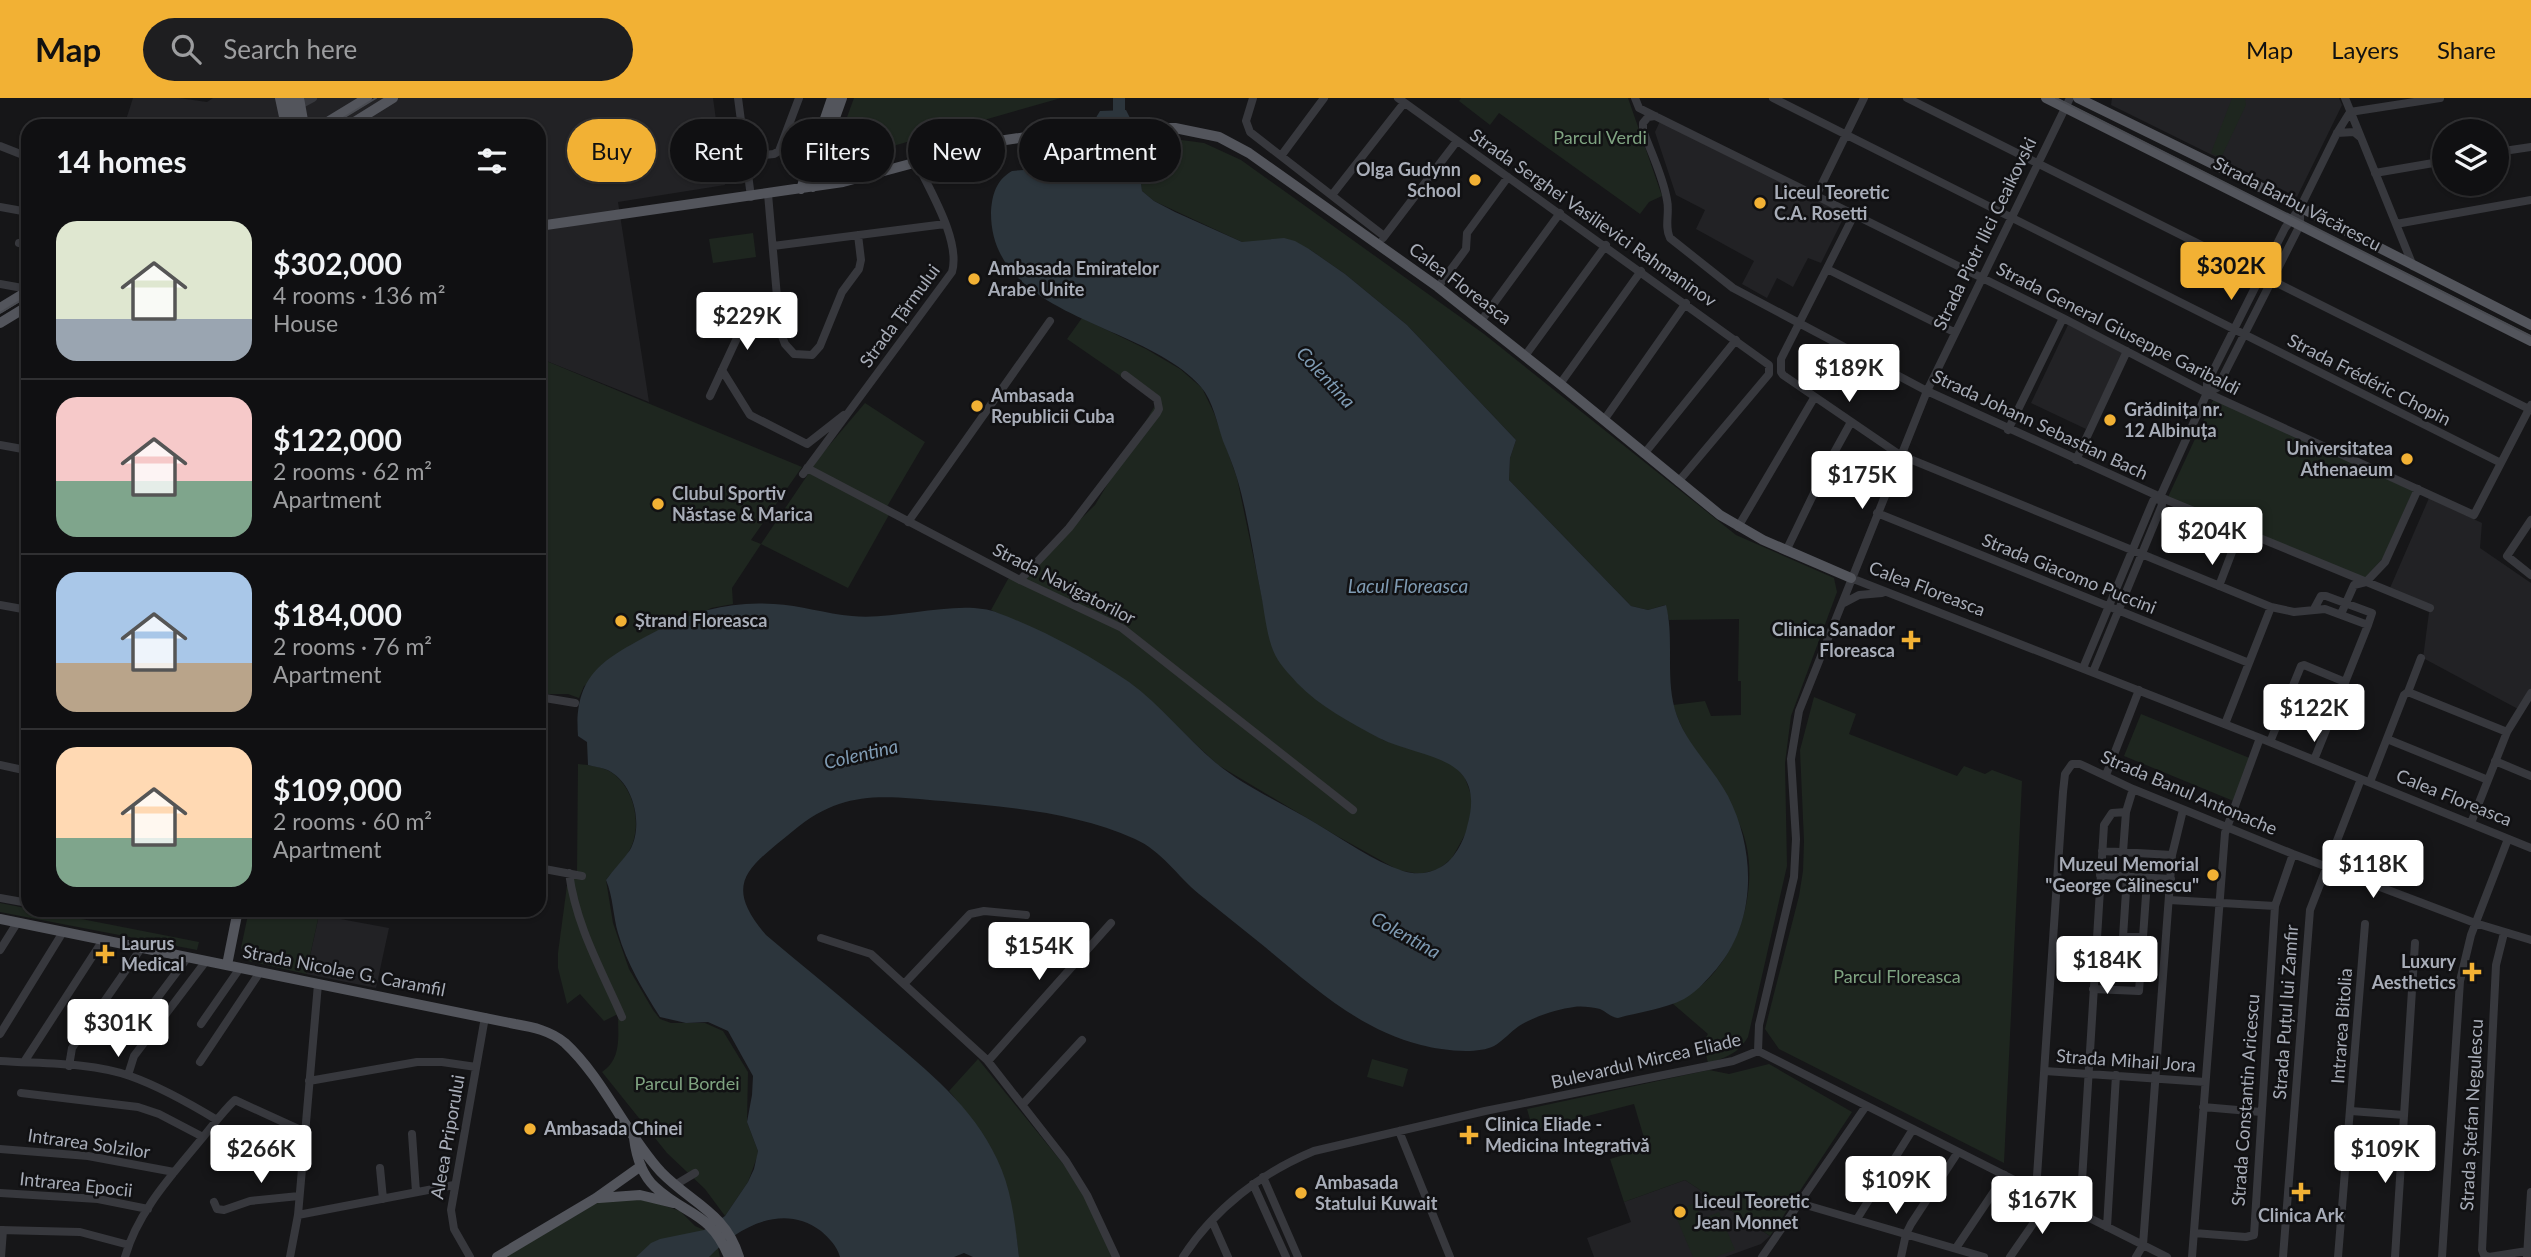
<!DOCTYPE html>
<meta charset="utf-8">
<style>
:root{--surface:#101012;--page:#1e1e20;--text:#f1f3f6;--muted:#9c9d9f;--line:#303032;--accent:#f2b134}
body{margin:0;font-family:Lato,sans-serif;background:var(--page);color:var(--text);height:100vh;display:flex;flex-direction:column;font-size:26px;white-space:nowrap}
*{box-sizing:border-box;margin:0}
p{font-size:23px;color:var(--muted)}
.icon{flex:none;width:38px;height:38px;fill:none;stroke:currentColor;stroke-width:2;stroke-linecap:round;stroke-linejoin:round}
.map{position:relative;flex:1;overflow:hidden}
.drawer{position:absolute;left:21px;top:21px;width:525px;height:798px;display:flex;flex-direction:column;background:var(--surface);border-radius:21px;box-shadow:0 2px 5px #0004,0 0 0 2px var(--line)}
.drawer>*{flex:none}
.guide{position:absolute;left:567px;top:21px;width:665px;height:63px;display:flex;gap:14px}
.fabs{position:absolute;left:2432px;top:21px;display:grid;gap:14px}
.fabs a{display:grid;place-items:center;width:77px;height:77px;border-radius:50%;background:var(--surface);box-shadow:0 2px 5px #0004,0 0 0 2px var(--line);font-size:35px}
.price{position:absolute;translate:-50% -60px;padding:0 16px;border-radius:7px;background:#fff;color:#222;font-size:23px;line-height:46px;filter:drop-shadow(0 2px 4px #0008)}
.price::after{content:'';position:absolute;left:50%;top:42px;width:21px;height:16px;margin-left:-10px;background:inherit;clip-path:polygon(0 0,100% 0,50% 100%)}
.price.on{background:var(--accent);color:#111}
ul{padding:0;list-style:none}
li{display:flex;align-items:center;gap:21px;height:175px;padding:0 35px}
li+li{border-top:2px solid var(--line)}
li span{display:grid;place-items:center;flex:none;width:196px;height:140px;border-radius:21px;color:#555}
li>.icon{margin-inline-start:auto}
span .icon{width:84px;height:84px;fill:#fffc;stroke-width:1}
li b{font-size:30px}
h2{display:flex;justify-content:space-between;align-items:center;height:84px;padding:0 35px;font-size:30px}
.chip{padding:0 24px;border-radius:32px;background:var(--surface);box-shadow:0 2px 5px #0004,0 0 0 2px var(--line);font-size:24px;line-height:63px}
.chip.on{background:var(--accent);color:#111}
header{display:flex;align-items:center;gap:42px;box-sizing:border-box;height:98px;padding:0 35px;background:var(--accent);color:#111}
header strong{font-size:33px}
nav{display:flex;gap:38px;margin-inline-start:auto;font-size:24px}
.search{width:490px;height:63px;background:var(--page);display:flex;align-items:center;gap:18px;box-sizing:border-box;padding:0 24px;border-radius:38px;color:var(--muted);font-size:26px}
.map>svg:first-child{display:block}
.built{fill:#222225}
.green{fill:#1e261f}
.water{fill:#2c353c}
.lines{fill:none;stroke-linecap:round;stroke-linejoin:round}
.river{stroke:#2c353c;stroke-width:12}
.minor{stroke:#37383d;stroke-width:8}
.major{stroke:#53555c;stroke-width:10}
.tram{stroke:#4a4c52;stroke-width:2}
.poi-dot{fill:#f2b134;stroke:#111113;stroke-width:2.5}
.labels{text-anchor:middle;stroke-width:5;stroke-linejoin:round;paint-order:stroke}
.park-label{font-size:18px;fill:#7fa381;stroke:#111113}
.poi-label{font-size:18px;font-weight:bold;fill:#a8adb8;stroke:#111113;text-anchor:start}
.street-label{font-size:18px;fill:#a8adb8;stroke:#111113}
.water-label{font-size:19px;font-style:italic;fill:#7f9bb3;stroke:#111113}
</style>
<header>
<strong>Map</strong>
<div class="search"><svg class="icon" aria-label="search" viewBox="0 0 24 24"><circle cx="10" cy="10" r="6"/><path d="M15 15l6 6"/></svg>Search here</div>
<nav><a>Map</a><a>Layers</a><a>Share</a></nav>
</header>
<div class="map">
<svg width="2531" height="1159" viewBox="0 0 2531 1159">
<rect width="100%" height="100%" fill="#161618"/>
<path class="built" d="M133,0H179L207,4L213,0H713L725,87L618,104L649,304L539,260V28H124Z
M2112,0H2339L2342,7L2297,99L2111,7Z
M1661,21L1847,113L1821,165L1808,160L1793,189L1777,180L1767,200L1742,186L1754,163L1696,131L1705,112L1676,97L1655,34Z
M2068,227L2123,254L2086,331L2031,305Z
M2429,400L2482,425L2480,450L2531,485V591L2518,611L2423,560L2430,507L2390,490Z
M319,817L389,830L376,890L306,876Z
M1685,1082L1770,1138L1761,1146L1725,1159H1594L1587,1140L1631,1124L1624,1104Z"/>
<path class="green" d="M854,0H1061L830,66Z
M1461,0H1628L1662,98L1649,104L1640,116L1499,15L1490,27L1459,3Z
M2232,0H2245L2246,7L2221,60L2211,55Z
M1174,41L1204,45L1241,62L1484,236L1736,437L1834,480L1837,494L1791,618L1785,665L1787,768L1748,939C1738,956 1725,960 1708,965L1703,944L1708,936L1672,905C1736,882 1768,783 1738,723C1718,684 1687,650 1673,607L1705,603L1711,618L1741,617V583H1738L1739,521L1669,522L1665,507L1648,512L1631,508L1509,382L1510,360L1516,342L1407,227L1345,176L1309,151L1242,144L1154,103L1142,93L1139,70L1141,42Z
M753,135L756,159L713,165L709,141Z
M1082,220L1146,251L1180,271L1202,290L1214,315L1237,380L1265,514L1300,587L1327,609L1383,642L1440,660L1455,668L1465,680L1473,702L1467,733L1452,760L1439,771L1420,776L1398,772L1337,738L1218,667L1131,586L1088,559L991,512L1008,481L1026,475L1095,407L1156,306L1154,301L1067,241Z
M539,260L802,369L751,442L761,446L821,357L865,305L925,344L885,412L890,415L848,490L761,446L732,490L733,506L711,510L584,588L579,600L568,596H539Z
M2214,300L2413,393L2383,460L2365,480L2168,399Z
M1814,599L1856,616L1849,636L1957,678L1964,668L1985,676L1992,672L2022,683L2004,1065L1779,951L1765,931L1799,798L1803,773L1804,743L1800,652Z
M2141,616L2252,661L2236,704L2124,658Z
M578,666C590,667 606,669 615,677C634,693 641,724 632,747C627,760 614,771 606,782L613,825L629,871L653,912L660,921L671,925H705L723,933L748,974L747,1024L758,1053L757,1059L748,1084L725,1118L705,1091L667,1055L602,974C622,961 618,938 618,916L604,923L580,896L567,906L558,870V855L568,780L577,774Z
M0,805L199,844L197,852L0,814Z
M249,812H320L306,876L248,863L241,850Z
M978,961L1069,1073L1089,1105L1114,1159H1019C1010,1082 999,1053 949,993Z
M1372,961L1408,971L1403,989L1367,979Z
M1769,966L1852,1014L1770,1138L1685,1082L1624,1104L1610,1061L1647,1050L1634,1006L1533,1032L1527,1011L1709,972L1729,976Z
M610,1101H644L680,1113L695,1128L704,1132L718,1150L720,1159H505L597,1105Z
M1695,1105L1702,1121L1719,1114L1735,1152L1715,1159H1693L1674,1114Z"/>
<path class="water" d="M1126,12L1141,42L1139,70L1142,93L1154,103L1175,114L1242,144L1284,140L1295,143L1309,151L1345,176L1407,227L1516,342L1510,360L1509,382L1631,508L1648,512L1666,507C1675,543 1664,582 1677,618C1688,648 1713,670 1728,698C1757,755 1757,828 1712,876C1704,885 1695,895 1684,901C1665,911 1639,914 1618,920C1610,919 1607,914 1600,911C1592,909 1581,908 1574,909C1557,911 1533,919 1519,928C1510,934 1503,943 1494,948C1476,957 1440,952 1421,947C1360,932 1312,888 1265,849C1243,831 1221,814 1199,796C1177,778 1162,753 1135,741C1075,714 1008,709 943,703C882,698 843,691 793,733C751,768 720,784 766,837C805,870 845,902 884,936C927,972 973,1009 997,1061C1012,1092 1015,1125 1019,1159H973L964,1155L954,1159H840C837,1148 829,1140 821,1133C783,1104 738,1129 709,1159H636L651,1145L660,1141L704,1132L725,1118L748,1084L754,1071L758,1053L747,1024L752,997L753,978L728,933L708,924L686,925L660,919C643,892 627,866 618,835C613,818 613,798 606,782C613,772 623,762 630,752C643,729 635,691 614,676C607,670 596,669 588,667L587,644L578,638C573,572 609,559 660,531C696,512 733,503 774,506C800,507 826,516 852,518C895,523 961,500 998,515C1044,532 1089,557 1129,584C1161,607 1185,639 1216,665C1245,689 1284,706 1317,726C1344,742 1373,763 1403,773C1416,777 1429,776 1441,769C1454,762 1464,743 1467,729C1488,656 1424,662 1379,640C1351,625 1319,608 1297,585C1291,578 1283,570 1278,562C1267,545 1265,516 1261,496C1253,457 1248,417 1237,380C1233,367 1228,355 1223,343C1217,325 1213,303 1201,289C1146,224 990,221 991,114C992,97 996,82 1012,73C1027,71 1081,72 1087,56C1093,41 1090,27 1100,13Z"/>
<g class="lines">
<path class="river" d="M1119,26V0"/>
<path class="minor" d="M738,0L751,99
M1253,0L1246,23L1250,34L1384,138
M1398,0L1769,267V276L1678,384
M1635,0L1639,10L1655,18L2063,220L2207,295L2474,417L2531,307
M1773,0L2501,365
M1907,0L2529,311
M2345,0L2413,168
M300,7L313,0
M2350,14L2440,0
M1655,18L1648,19L1643,25V32C1651,55 1663,78 1667,102C1670,115 1664,128 1670,140L1733,190L1927,293L2167,402L2430,510
M2337,35L2354,34L2360,39
M0,48L28,59
M2497,54L2531,49
M1281,58L1324,0
M746,59L774,56L779,53L799,0
M2375,75L2445,63
M768,96L780,233L785,246L794,256L812,257L820,248L842,194L859,171L861,162L858,137
M1332,97L1404,5
M1816,98L1864,0
M0,109L28,114
M1854,117L1781,261V274L1783,277L1900,357L2271,509L2294,514L2325,511L2368,527L2314,662
M2396,126L2531,102
M1383,140L1457,43
M19,145L28,147
M773,148L945,126
M1827,171L1954,234
M0,186L28,191
M1438,189L1466,151L1467,135L1508,79
M1481,223L1560,115
M1525,258L1606,147
M722,272L750,317L807,346L844,317
M1560,286L1641,173
M2207,295L2217,290L2300,127V110
M710,298L751,210L778,202
M1604,322L1686,205
M2008,332L2063,220
M0,347L28,352
M1644,356L1736,242
M2076,362L2127,253
M807,370L1020,482L1122,530L1353,712
M803,376L952,174C961,143 930,93 917,65
M1877,415L2249,565
M2531,422L2507,458L2531,477
M908,424L1050,223
M1738,429L1814,300
M1786,453L1830,362L1851,324
M1851,480L2260,640L2531,750
M1020,482L1069,430L1157,315L1159,311L1157,301L1125,277
M2219,488L2240,433
M1842,506L1859,497L1882,495
M0,507L28,512
M2314,511L2321,498H2326L2372,515L2368,527
M2341,516L2354,487L2366,484L2385,464L2418,391
M2083,570L2153,403L2160,399L2207,295V285L2285,130L2300,110L2337,35L2350,14
M2093,574L2162,407L2160,399
M2408,594L2507,634
M539,599L575,605
M2225,626L2271,509
M2387,641L2488,682
M2270,644L2301,568L2304,567L2345,584
M2495,663L2531,678
M0,667L28,673
M2106,677L2139,592
M2370,684L2404,597L2408,594L2421,560
M2471,725L2507,634L2531,595
M2102,753L2172,757
M2123,754L2126,714
M539,770L582,778
M569,775C576,828 601,871 622,919
M2100,777L2171,781
M0,800L28,805
M2169,802L2275,808
M2504,835L2496,867L2482,1152L2484,1157L2489,1159L2527,1153
M2143,839L2146,797
M821,840L871,856L987,962L1066,1063L1087,1097L1116,1159
M2054,850L2095,853
M0,852L17,825
M904,886L970,816L984,813L1026,817
M2093,891L2139,893L2143,839H2123L2127,778
M152,907L188,859
M201,926L240,870
M0,936L63,834
M1758,953L1759,927L1794,779L1796,741L1791,661L1799,613L1927,293L2070,0
M1758,953L2167,1159
M0,963C42,966 89,964 130,978C161,989 189,1005 217,1022
M988,963L1111,825
M24,964L103,842
M200,964L260,874
M69,968L72,950L142,849
M2045,973L2205,984
M128,977L134,958L206,863
M309,983L417,964H442L476,969
M21,995L138,1009L159,1016L203,1039
M1023,1006L1082,942
M2203,1009L2261,1014
M2351,1013L2404,1017
M1399,1033L1450,1159
M412,1036L416,1094
M0,1051L88,1058L174,1074
M380,1070L383,1101
M1263,1079L1298,1159
M1253,1086L1286,1159
M675,1087L695,1075
M2036,1093L2063,694L2065,676L2072,666H2080L2133,691L2293,756L2475,825L2531,842
M0,1095L98,1101L148,1111
M214,1104L217,1111L224,1112L250,1103L299,1098
M1799,1105L1984,1159
M2080,1115L2104,727L2112,715L2126,714L2133,691
M298,1117L454,1087
M1857,1121L1913,1031
M1212,1123L1228,1159
M2107,1129L2116,977
M0,1132L80,1134L129,1147
M2194,1135L2246,1139L2254,1137L2275,808L2293,756
M1956,1150L2005,1077
M1,1159L3,1132
M125,1159C137,1115 171,1078 199,1044C211,1030 222,1014 235,1002L305,1034
M290,1159L298,1117L318,886
M470,1159L454,1131L451,1112L485,919
M1183,1159C1214,1111 1261,1075 1314,1053L1485,1013L1733,963L1758,953
M1762,1159L1866,1008
M1901,1159L1906,1136L1911,1126L1958,1054
M2010,1159L2051,1100
M2136,1159L2143,1147L2172,757L2183,712
M2192,1159L2225,735L2260,640
M2283,1159L2310,812L2361,681
M2338,1159L2365,826
M2395,1159L2415,845
M2442,1159L2460,883L2471,837L2508,741
M2527,1159L2531,1094"/>
<path class="major" d="M280,0L286,28
M290,0L296,28
M299,0L304,28
M2046,0L2531,243
M2078,0L2268,93L2531,227
M321,28L367,0
M348,28L393,0
M813,89L822,56L842,0
M801,91L832,0
M539,128L843,84L992,44L1046,36L1134,30H1175L1219,39L1249,55L1438,189L1560,286L1720,417L1763,442L1851,480
M0,210L28,193
M0,225L28,208
M0,821L515,926C533,929 551,933 565,945C603,980 626,1036 661,1074C691,1105 725,1114 739,1159
M227,867L238,812
M634,1040C636,1057 642,1077 655,1089C686,1118 710,1113 729,1159
M599,1100L640,1097L673,1105
M497,1159L596,1100L641,1068"/>
<path class="tram" d="M2056,0L2531,238
M330,28L376,0
M0,215L28,198"/>
</g>
<g class="poi-dot">
<circle cx="1475" cy="82" r="7"/>
<circle cx="1760" cy="105" r="7"/>
<circle cx="974" cy="181" r="7"/>
<circle cx="977" cy="308" r="7"/>
<circle cx="2110" cy="322" r="7"/>
<circle cx="2407" cy="361" r="7"/>
<circle cx="658" cy="406" r="7"/>
<circle cx="621" cy="523" r="7"/>
<path d="M1907.5 531.5h7v7h7v7h-7v7h-7v-7h-7v-7h7z"/>
<circle cx="2213" cy="777" r="7"/>
<path d="M101.5 845.5h7v7h7v7h-7v7h-7v-7h-7v-7h7z"/>
<path d="M2468.5 863.5h7v7h7v7h-7v7h-7v-7h-7v-7h7z"/>
<circle cx="530" cy="1031" r="7"/>
<path d="M1465.5 1026.5h7v7h7v7h-7v7h-7v-7h-7v-7h7z"/>
<path d="M2297.5 1083.5h7v7h7v7h-7v7h-7v-7h-7v-7h7z"/>
<circle cx="1301" cy="1095" r="7"/>
<circle cx="1680" cy="1114" r="7"/>
</g>
<g class="labels">
<g class="park-label">
<text x="1600" y="46">Parcul Verdi</text>
<text x="1897" y="885">Parcul Floreasca</text>
<text x="687" y="992">Parcul Bordei</text>
</g>
<g class="poi-label">
<text x="1461" y="78" text-anchor="end">Olga Gudynn<tspan x="1461" dy="21">School</tspan></text>
<text x="1774" y="101">Liceul Teoretic<tspan x="1774" dy="21">C.A. Rosetti</tspan></text>
<text x="988" y="177">Ambasada Emiratelor<tspan x="988" dy="21">Arabe Unite</tspan></text>
<text x="991" y="304">Ambasada<tspan x="991" dy="21">Republicii Cuba</tspan></text>
<text x="2124" y="318">Grădinița nr.<tspan x="2124" dy="21">12 Albinuța</tspan></text>
<text x="2393" y="357" text-anchor="end">Universitatea<tspan x="2393" dy="21">Athenaeum</tspan></text>
<text x="672" y="402">Clubul Sportiv<tspan x="672" dy="21">Năstase &amp; Marica</tspan></text>
<text x="635" y="529">Ștrand Floreasca</text>
<text x="1895" y="538" text-anchor="end">Clinica Sanador<tspan x="1895" dy="21">Floreasca</tspan></text>
<text x="2199" y="773" text-anchor="end">Muzeul Memorial<tspan x="2199" dy="21">"George Călinescu"</tspan></text>
<text x="121" y="852">Laurus<tspan x="121" dy="21">Medical</tspan></text>
<text x="2456" y="870" text-anchor="end">Luxury<tspan x="2456" dy="21">Aesthetics</tspan></text>
<text x="1485" y="1033">Clinica Eliade -<tspan x="1485" dy="21">Medicina Integrativă</tspan></text>
<text x="544" y="1037">Ambasada Chinei</text>
<text x="1315" y="1091">Ambasada<tspan x="1315" dy="21">Statului Kuwait</tspan></text>
<text x="1694" y="1110">Liceul Teoretic<tspan x="1694" dy="21">Jean Monnet</tspan></text>
<text x="2301" y="1124" text-anchor="middle">Clinica Ark</text>
</g>
<g class="street-label">
<text transform="translate(2297 106) rotate(27)" y="6">Strada Barbu Văcărescu</text>
<text transform="translate(1593 120) rotate(35)" y="6">Strada Serghei Vasilievici Rahmaninov</text>
<text transform="translate(1985 136) rotate(-64)" y="6">Strada Piotr Ilici Ceaikovski</text>
<text transform="translate(1460 186) rotate(37)" y="6">Calea Floreasca</text>
<text transform="translate(900 218) rotate(-54)" y="6">Strada Țărmului</text>
<text transform="translate(2118 231) rotate(27)" y="6">Strada General Giuseppe Garibaldi</text>
<text transform="translate(2369 282) rotate(27)" y="6">Strada Frédéric Chopin</text>
<text transform="translate(2040 327) rotate(25)" y="6">Strada Johann Sebastian Bach</text>
<text transform="translate(2069 476) rotate(22)" y="6">Strada Giacomo Puccini</text>
<text transform="translate(1064 486) rotate(27)" y="6">Strada Navigatorilor</text>
<text transform="translate(1927 491) rotate(21)" y="6">Calea Floreasca</text>
<text transform="translate(2189 695) rotate(23)" y="6">Strada Banul Antonache</text>
<text transform="translate(2454 700) rotate(22)" y="6">Calea Floreasca</text>
<text transform="translate(344 873) rotate(11)" y="6">Strada Nicolae G. Caramfil</text>
<text transform="translate(2286 914) rotate(-86)" y="6">Strada Puțul lui Zamfir</text>
<text transform="translate(2342 928) rotate(-86)" y="6">Intrarea Bitolia</text>
<text transform="translate(1646 963) rotate(-13)" y="6">Bulevardul Mircea Eliade</text>
<text transform="translate(2126 963) rotate(4)" y="6">Strada Mihail Jora</text>
<text transform="translate(2246 1002) rotate(-86)" y="6">Strada Constantin Aricescu</text>
<text transform="translate(2472 1017) rotate(-87)" y="6">Strada Ștefan Negulescu</text>
<text transform="translate(448 1039) rotate(-80)" y="6">Aleea Priporului</text>
<text transform="translate(89 1046) rotate(8)" y="6">Intrarea Solzilor</text>
<text transform="translate(76 1087) rotate(6)" y="6">Intrarea Epocii</text>
</g>
<g class="water-label">
<text transform="translate(1326 279) rotate(47)" y="7">Colentina</text>
<text x="1408" y="495">Lacul Floreasca</text>
<text transform="translate(861 656) rotate(-13)" y="7">Colentina</text>
<text transform="translate(1406 837) rotate(29)" y="7">Colentina</text>
</g>
</g>
</svg>
<div class="fabs">
<a><svg class="icon" aria-label="layers" viewBox="0 0 24 24"><path d="M12 4l9 5-9 5-9-5zM3 14l9 5 9-5"/></svg></a>
</div>
<b class="price on" style="left:2231px;top:204px">$302K</b>
<b class="price" style="left:747px;top:254px">$229K</b>
<b class="price" style="left:1849px;top:306px">$189K</b>
<b class="price" style="left:1862px;top:413px">$175K</b>
<b class="price" style="left:2212px;top:469px">$204K</b>
<b class="price" style="left:2314px;top:646px">$122K</b>
<b class="price" style="left:2373px;top:802px">$118K</b>
<b class="price" style="left:1039px;top:884px">$154K</b>
<b class="price" style="left:2107px;top:898px">$184K</b>
<b class="price" style="left:118px;top:961px">$301K</b>
<b class="price" style="left:261px;top:1087px">$266K</b>
<b class="price" style="left:2385px;top:1087px">$109K</b>
<b class="price" style="left:1896px;top:1118px">$109K</b>
<b class="price" style="left:2042px;top:1138px">$167K</b>
<div class="guide">
<a class="chip on">Buy</a>
<a class="chip">Rent</a>
<a class="chip">Filters</a>
<a class="chip">New</a>
<a class="chip">Apartment</a>
</div>
<section class="drawer">
<h2>14 homes<svg class="icon" aria-label="filters" viewBox="0 0 24 24"><path d="M4 7h16M4 17h16"/><circle cx="9" cy="7" r="2"/><circle cx="15" cy="17" r="2"/></svg></h2>
<ul>
<li><span style="background:linear-gradient(#dfe7d0 70%,#9aa5b1 0)"><svg class="icon" aria-label="home" viewBox="0 0 24 24"><path d="M3 11l9-7 9 7M6 9v11h12V9"/></svg></span><div><b>$302,000</b><p>4 rooms · 136 m²</p><p>House</p></div></li>
<li><span style="background:linear-gradient(#f6c9c9 60%,#7fa58c 0)"><svg class="icon" aria-label="home" viewBox="0 0 24 24"><path d="M3 11l9-7 9 7M6 9v11h12V9"/></svg></span><div><b>$122,000</b><p>2 rooms · 62 m²</p><p>Apartment</p></div></li>
<li><span style="background:linear-gradient(#a9c7e8 65%,#b9a48a 0)"><svg class="icon" aria-label="home" viewBox="0 0 24 24"><path d="M3 11l9-7 9 7M6 9v11h12V9"/></svg></span><div><b>$184,000</b><p>2 rooms · 76 m²</p><p>Apartment</p></div></li>
<li><span style="background:linear-gradient(#ffd9b3 65%,#7fa58c 0)"><svg class="icon" aria-label="home" viewBox="0 0 24 24"><path d="M3 11l9-7 9 7M6 9v11h12V9"/></svg></span><div><b>$109,000</b><p>2 rooms · 60 m²</p><p>Apartment</p></div></li>
</ul>
</section>
</div>
